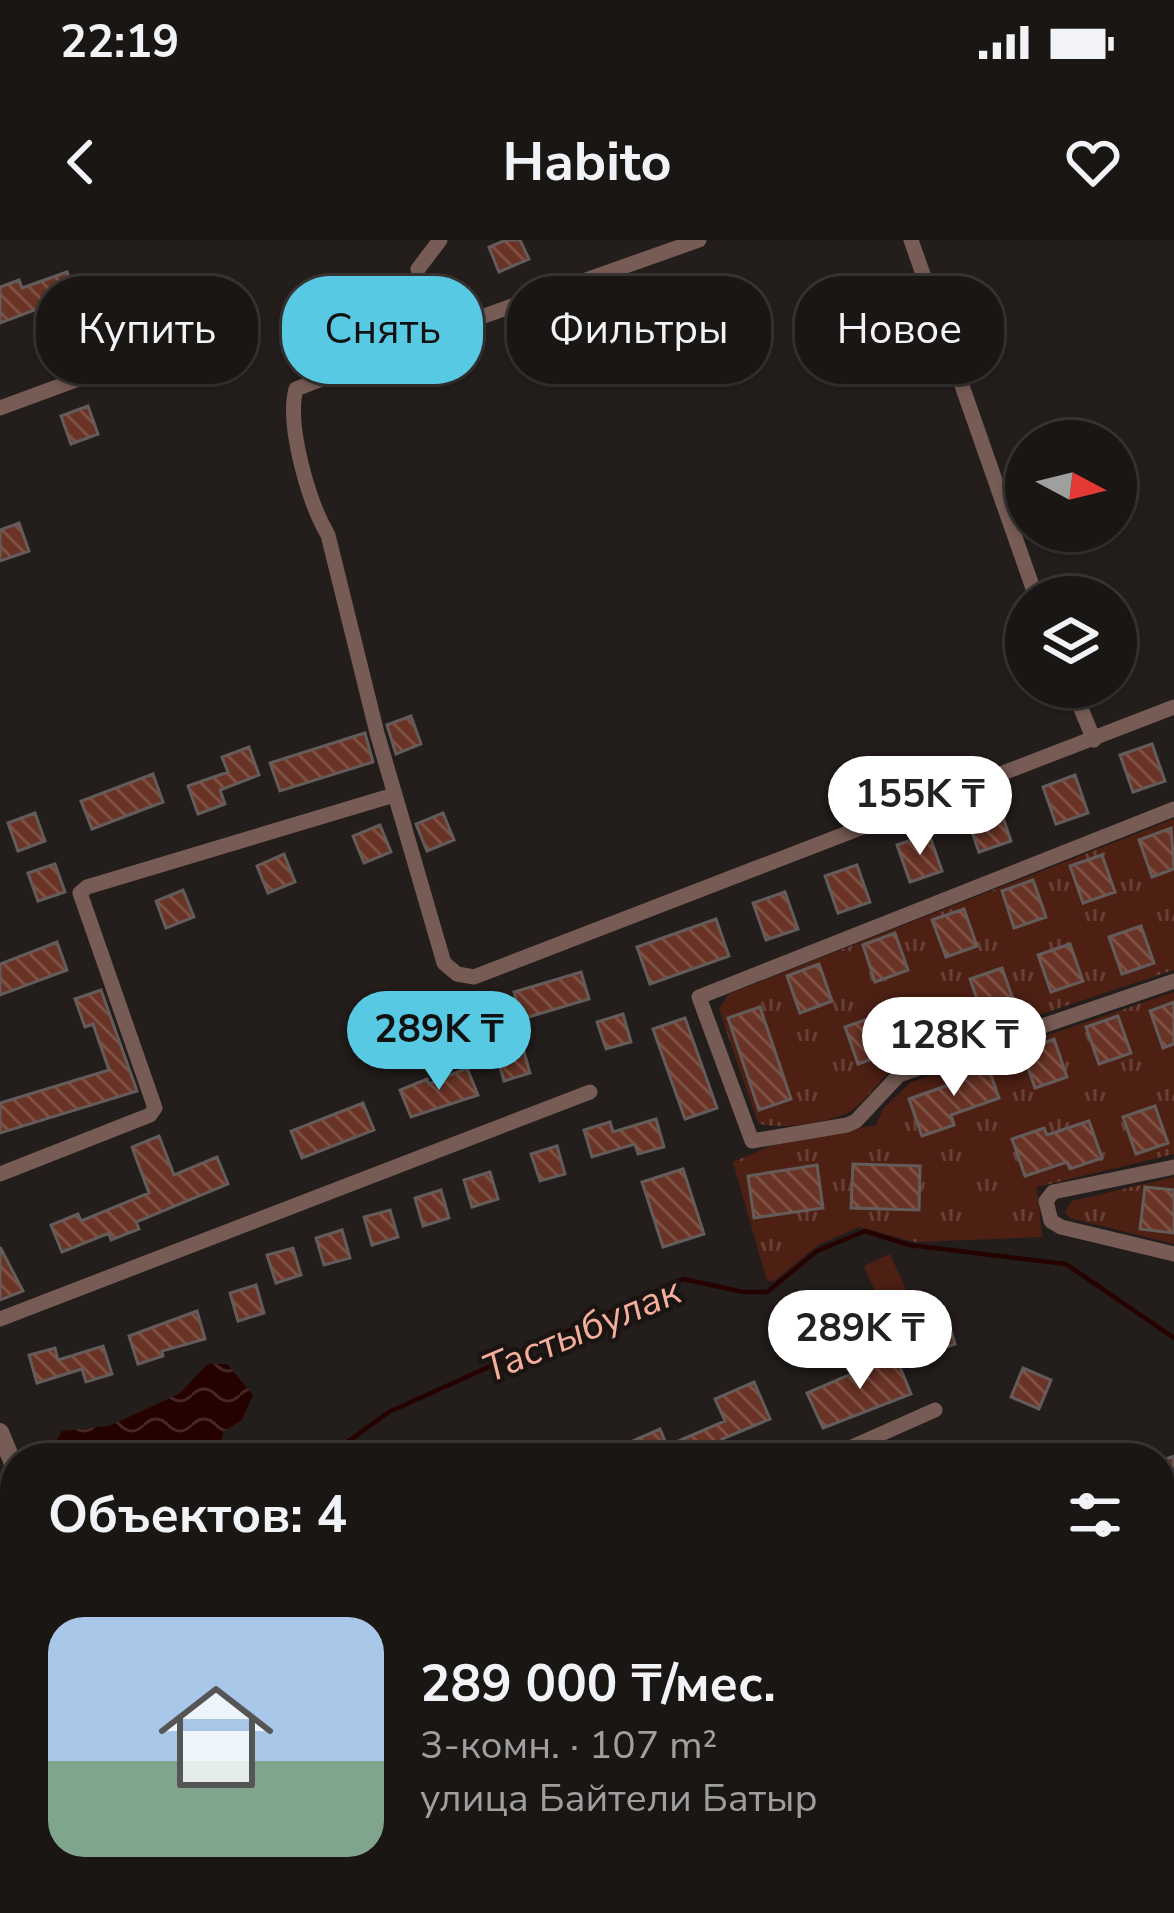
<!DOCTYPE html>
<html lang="ru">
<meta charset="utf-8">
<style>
:root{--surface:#1a1614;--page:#272322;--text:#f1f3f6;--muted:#9f9fa0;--line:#383534;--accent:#58c9e3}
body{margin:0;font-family:"Nunito Sans",sans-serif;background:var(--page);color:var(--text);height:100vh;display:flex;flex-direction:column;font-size:45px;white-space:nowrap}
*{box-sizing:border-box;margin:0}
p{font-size:39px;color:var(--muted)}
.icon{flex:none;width:66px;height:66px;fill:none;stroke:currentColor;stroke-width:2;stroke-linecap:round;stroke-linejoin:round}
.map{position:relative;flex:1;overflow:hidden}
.side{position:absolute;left:0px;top:1203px;width:1176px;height:471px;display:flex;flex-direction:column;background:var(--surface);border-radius:48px 48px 0 0;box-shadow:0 3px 9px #0004,0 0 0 3px var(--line)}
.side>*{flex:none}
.hud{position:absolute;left:36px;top:36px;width:1104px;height:108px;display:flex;gap:24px}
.needle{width:78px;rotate:97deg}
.tools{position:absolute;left:1005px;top:180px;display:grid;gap:24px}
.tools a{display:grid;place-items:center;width:132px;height:132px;border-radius:50%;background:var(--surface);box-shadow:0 3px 9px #0004,0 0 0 3px var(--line);font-size:60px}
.price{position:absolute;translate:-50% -102px;padding:0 27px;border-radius:42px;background:#fff;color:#222;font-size:39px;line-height:78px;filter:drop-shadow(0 3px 6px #0008)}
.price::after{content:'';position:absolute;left:50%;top:72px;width:36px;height:27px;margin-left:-18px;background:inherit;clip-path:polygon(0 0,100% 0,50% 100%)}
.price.current{background:var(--accent);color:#111}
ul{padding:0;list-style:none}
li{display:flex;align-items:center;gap:36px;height:300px;padding:0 48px}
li+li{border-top:3px solid var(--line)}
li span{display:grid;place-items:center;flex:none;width:336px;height:240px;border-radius:36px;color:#555}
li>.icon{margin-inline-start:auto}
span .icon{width:144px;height:144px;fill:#fffc;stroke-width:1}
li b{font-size:51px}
h2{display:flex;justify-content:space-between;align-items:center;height:144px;padding:0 48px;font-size:51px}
.chip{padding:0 42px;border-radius:48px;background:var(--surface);box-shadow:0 3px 9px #0004,0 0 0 3px var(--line);font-size:42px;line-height:108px}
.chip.current{background:var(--accent);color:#111}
.status{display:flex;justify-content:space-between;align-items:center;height:84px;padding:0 60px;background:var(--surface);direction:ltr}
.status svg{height:33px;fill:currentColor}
header{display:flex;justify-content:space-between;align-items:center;height:156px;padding:0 48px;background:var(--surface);font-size:54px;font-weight:700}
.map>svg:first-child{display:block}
.grass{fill:url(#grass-tufts)}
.pitch{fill:#4e2014}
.water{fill:url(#water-waves)}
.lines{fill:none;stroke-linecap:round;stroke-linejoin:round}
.stream{stroke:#250200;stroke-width:4.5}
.building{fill:url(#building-back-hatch);stroke:#645c5a;stroke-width:3}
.minor{stroke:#765c55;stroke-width:15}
.tertiary{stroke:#765c55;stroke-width:18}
.labels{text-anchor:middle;stroke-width:9;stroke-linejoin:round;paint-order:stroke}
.water-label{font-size:39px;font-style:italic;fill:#f5ae9b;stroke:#1a1412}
</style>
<div class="status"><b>22:19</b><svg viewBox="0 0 49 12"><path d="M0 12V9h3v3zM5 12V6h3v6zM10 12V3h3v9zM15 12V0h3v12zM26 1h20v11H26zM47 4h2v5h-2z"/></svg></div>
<header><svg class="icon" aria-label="back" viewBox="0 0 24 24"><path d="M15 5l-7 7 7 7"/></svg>Habito<svg class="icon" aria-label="heart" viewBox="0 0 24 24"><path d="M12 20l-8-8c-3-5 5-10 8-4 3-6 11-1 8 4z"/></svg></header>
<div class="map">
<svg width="1174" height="1673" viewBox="0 0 1174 1673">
<defs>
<pattern id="grass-tufts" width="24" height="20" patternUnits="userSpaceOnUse" patternTransform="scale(3)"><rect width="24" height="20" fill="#4e2014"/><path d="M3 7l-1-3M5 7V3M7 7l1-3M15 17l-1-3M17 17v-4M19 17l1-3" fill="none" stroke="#684036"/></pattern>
<pattern id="water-waves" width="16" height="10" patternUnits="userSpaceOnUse" patternTransform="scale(3)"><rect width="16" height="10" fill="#250200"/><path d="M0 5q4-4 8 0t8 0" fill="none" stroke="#452725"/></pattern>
<pattern id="building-back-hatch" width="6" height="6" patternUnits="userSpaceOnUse" patternTransform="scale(3)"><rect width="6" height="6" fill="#693325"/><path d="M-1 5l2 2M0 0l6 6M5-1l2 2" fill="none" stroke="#7f5145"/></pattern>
</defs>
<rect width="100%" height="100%" fill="#231d1b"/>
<path class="grass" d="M1174,579V730L906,819C879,835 873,856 851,871C834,882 776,891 758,883L719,769L729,754Z
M1174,752V914L1037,947L1042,997L915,1002L859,987L818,1005L774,1041H767L733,922L771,906L876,885L883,869L911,842Z
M1174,937V1004L1070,978L1065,972L1072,961Z"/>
<path class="pitch" d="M890,1014L913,1065L886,1077L864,1026Z"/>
<path class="water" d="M208,1124H227L253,1155L242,1180L224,1191L216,1218H47L62,1191L109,1186L179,1154Z"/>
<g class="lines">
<path class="stream" d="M325,1218L389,1172L683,1039L743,1052H767L817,1011L865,991L909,1005L1066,1024L1174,1098
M0,1364L15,1361"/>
</g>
<path class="building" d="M506,0H520L529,19L499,32L489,7Z
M67,32L77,60L50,69L48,65L0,83V47L19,40L22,48Z
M339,40L367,70L334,101L306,70Z
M169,47L176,72L119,92L110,64Z
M241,97L249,121L193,144L186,125L226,110L224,102Z
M88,166L98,194L71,204L61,176Z
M19,283L29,311L0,321V290Z
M411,476L421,504L396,514L387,485Z
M365,493L373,522L280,551L270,523Z
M1152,504L1165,541L1133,552L1120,515Z
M249,507L259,535L220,550L225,564L198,574L188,546L228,532L222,517Z
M153,534L163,562L92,589L81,561Z
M1075,535L1088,573L1056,584L1043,547Z
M998,563L1011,601L979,612L966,575Z
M35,573L45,601L18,611L8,583Z
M443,573L454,600L427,611L416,584Z
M380,585L391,612L364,623L353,596Z
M1171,588L1174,629L1152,637L1139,600Z
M929,594L942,631L910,642L897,605Z
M284,614L295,642L268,653L257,626Z
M1102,615L1115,652L1083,663L1070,626Z
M55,624L65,652L38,661L28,633Z
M857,625L870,662L838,673L825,636Z
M1033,640L1046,677L1014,688L1002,651Z
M183,650L194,677L166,688L156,661Z
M785,652L798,689L766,700L753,663Z
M964,669L977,706L946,717L932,680Z
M716,679L729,716L650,744L637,707Z
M1141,686L1154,723L1122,734L1109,697Z
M895,693L908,730L875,742L863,705Z
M57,702L67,730L0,755V724Z
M1070,704L1083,741L1051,752L1038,715Z
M819,724L832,761L800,773L787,736Z
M1002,728L1015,765L983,776L970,739Z
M581,732L589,759L522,779L514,752Z
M101,750L137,851L0,893V863L109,830L93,784L85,787L75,759Z
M923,760L936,797L858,824L845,787Z
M1174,762V804L1163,808L1150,771Z
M760,767L791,859L759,870L728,778Z
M623,774L631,802L606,809L597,782Z
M1118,776L1131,813L1099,824L1086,787Z
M685,778L717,868L685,879L653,789Z
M1054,799L1067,837L1035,848L1022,811Z
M522,805L530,833L504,841L496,813Z
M986,821L999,858L951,875L954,885L922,896L909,859L957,842L954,833Z
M467,828L478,855L411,877L400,850L427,839L429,844Z
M363,863L374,890L302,918L291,891Z
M1155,866L1168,903L1136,914L1123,877Z
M656,879L664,907L638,914L635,904L592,917L584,890L610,882L613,892Z
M1089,881L1102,918L1070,929L1067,922L1025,936L1012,899L1044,888L1047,895Z
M159,896L174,935L217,917L228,944L136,982L139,989L111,1000L109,993L62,1012L51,985L78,974L81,981L149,953L132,907Z
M557,906L565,934L540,941L531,914Z
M853,924L920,926L919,970L851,968Z
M817,925L823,968L754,978L748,936Z
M683,929L704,994L663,1007L642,942Z
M490,932L498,959L472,967L464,940Z
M1145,947L1174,950V993L1140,989Z
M441,950L449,978L423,986L415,958Z
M390,970L398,997L372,1005L364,977Z
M342,990L350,1018L324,1025L316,998Z
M0,1007L23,1051L0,1060Z
M293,1008L301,1035L276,1043L267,1015Z
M256,1045L264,1073L238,1081L230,1053Z
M944,1067L955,1104L920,1116L909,1079Z
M197,1071L205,1099L162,1111L163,1116L138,1124L129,1096Z
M103,1106L112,1134L86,1142L82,1129L37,1143L29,1115L55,1108L58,1120Z
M895,1115L911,1154L823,1188L807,1153Z
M1023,1128L1051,1140L1039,1169L1011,1157Z
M754,1142L770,1179L722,1199L730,1218H626L621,1206L660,1189L667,1206L725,1181L715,1159Z
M1174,1216V1251L1161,1256V1221Z
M15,1651V1659H44L49,1673H0V1657Z
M879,1659H945V1660L911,1673H846Z
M970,1659H1053V1661L1019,1673H975Z"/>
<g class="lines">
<path class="minor" d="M699,0L484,76L296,149C286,185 309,263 328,295L377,493L444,723L457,734L474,737L1174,467
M911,0L1036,357
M418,29L440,0
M0,168L225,85
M1072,447L1094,500
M1174,569L699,757L752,901L847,885L856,881L899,835L1174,741
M1174,927L1053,952L1046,961L1051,981L1061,987L1174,1014
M0,934L150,875L155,868L80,653L87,647L394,555
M0,1079L590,852
M827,1218L935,1170
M1161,1284L1174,1279
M0,1472L15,1467
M1161,1519L1174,1513
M96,1673L138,1659
M214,1673L248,1659
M786,1673L821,1659"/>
<path class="tertiary" d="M0,1192L15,1228
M190,1659L197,1673"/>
</g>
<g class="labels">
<g class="water-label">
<text transform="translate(581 1089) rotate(-23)" y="14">Тастыбулак</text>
</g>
</g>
</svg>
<div class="tools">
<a><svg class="needle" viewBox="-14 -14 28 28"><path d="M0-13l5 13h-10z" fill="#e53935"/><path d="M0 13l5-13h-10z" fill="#9f9fa0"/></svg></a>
<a><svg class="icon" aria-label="layers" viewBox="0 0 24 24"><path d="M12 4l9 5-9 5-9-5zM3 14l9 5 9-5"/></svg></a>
</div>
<b class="price" style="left:920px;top:618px">155K ₸</b>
<b class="price current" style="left:439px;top:853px">289K ₸</b>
<b class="price" style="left:954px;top:859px">128K ₸</b>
<b class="price" style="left:860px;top:1152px">289K ₸</b>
<div class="hud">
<a class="chip">Купить</a>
<a class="chip current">Снять</a>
<a class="chip">Фильтры</a>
<a class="chip">Новое</a>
</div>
<section class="side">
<h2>Объектов: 4<svg class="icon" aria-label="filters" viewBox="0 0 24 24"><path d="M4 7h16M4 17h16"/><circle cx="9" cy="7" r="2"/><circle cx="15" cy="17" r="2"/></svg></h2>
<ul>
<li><span style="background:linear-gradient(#a9c7e8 60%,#7fa58c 0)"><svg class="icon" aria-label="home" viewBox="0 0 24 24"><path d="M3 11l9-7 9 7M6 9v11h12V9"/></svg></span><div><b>289 000 ₸/мес.</b><p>3-комн. · 107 m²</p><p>улица Байтели Батыр</p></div></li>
</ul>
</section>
</div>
